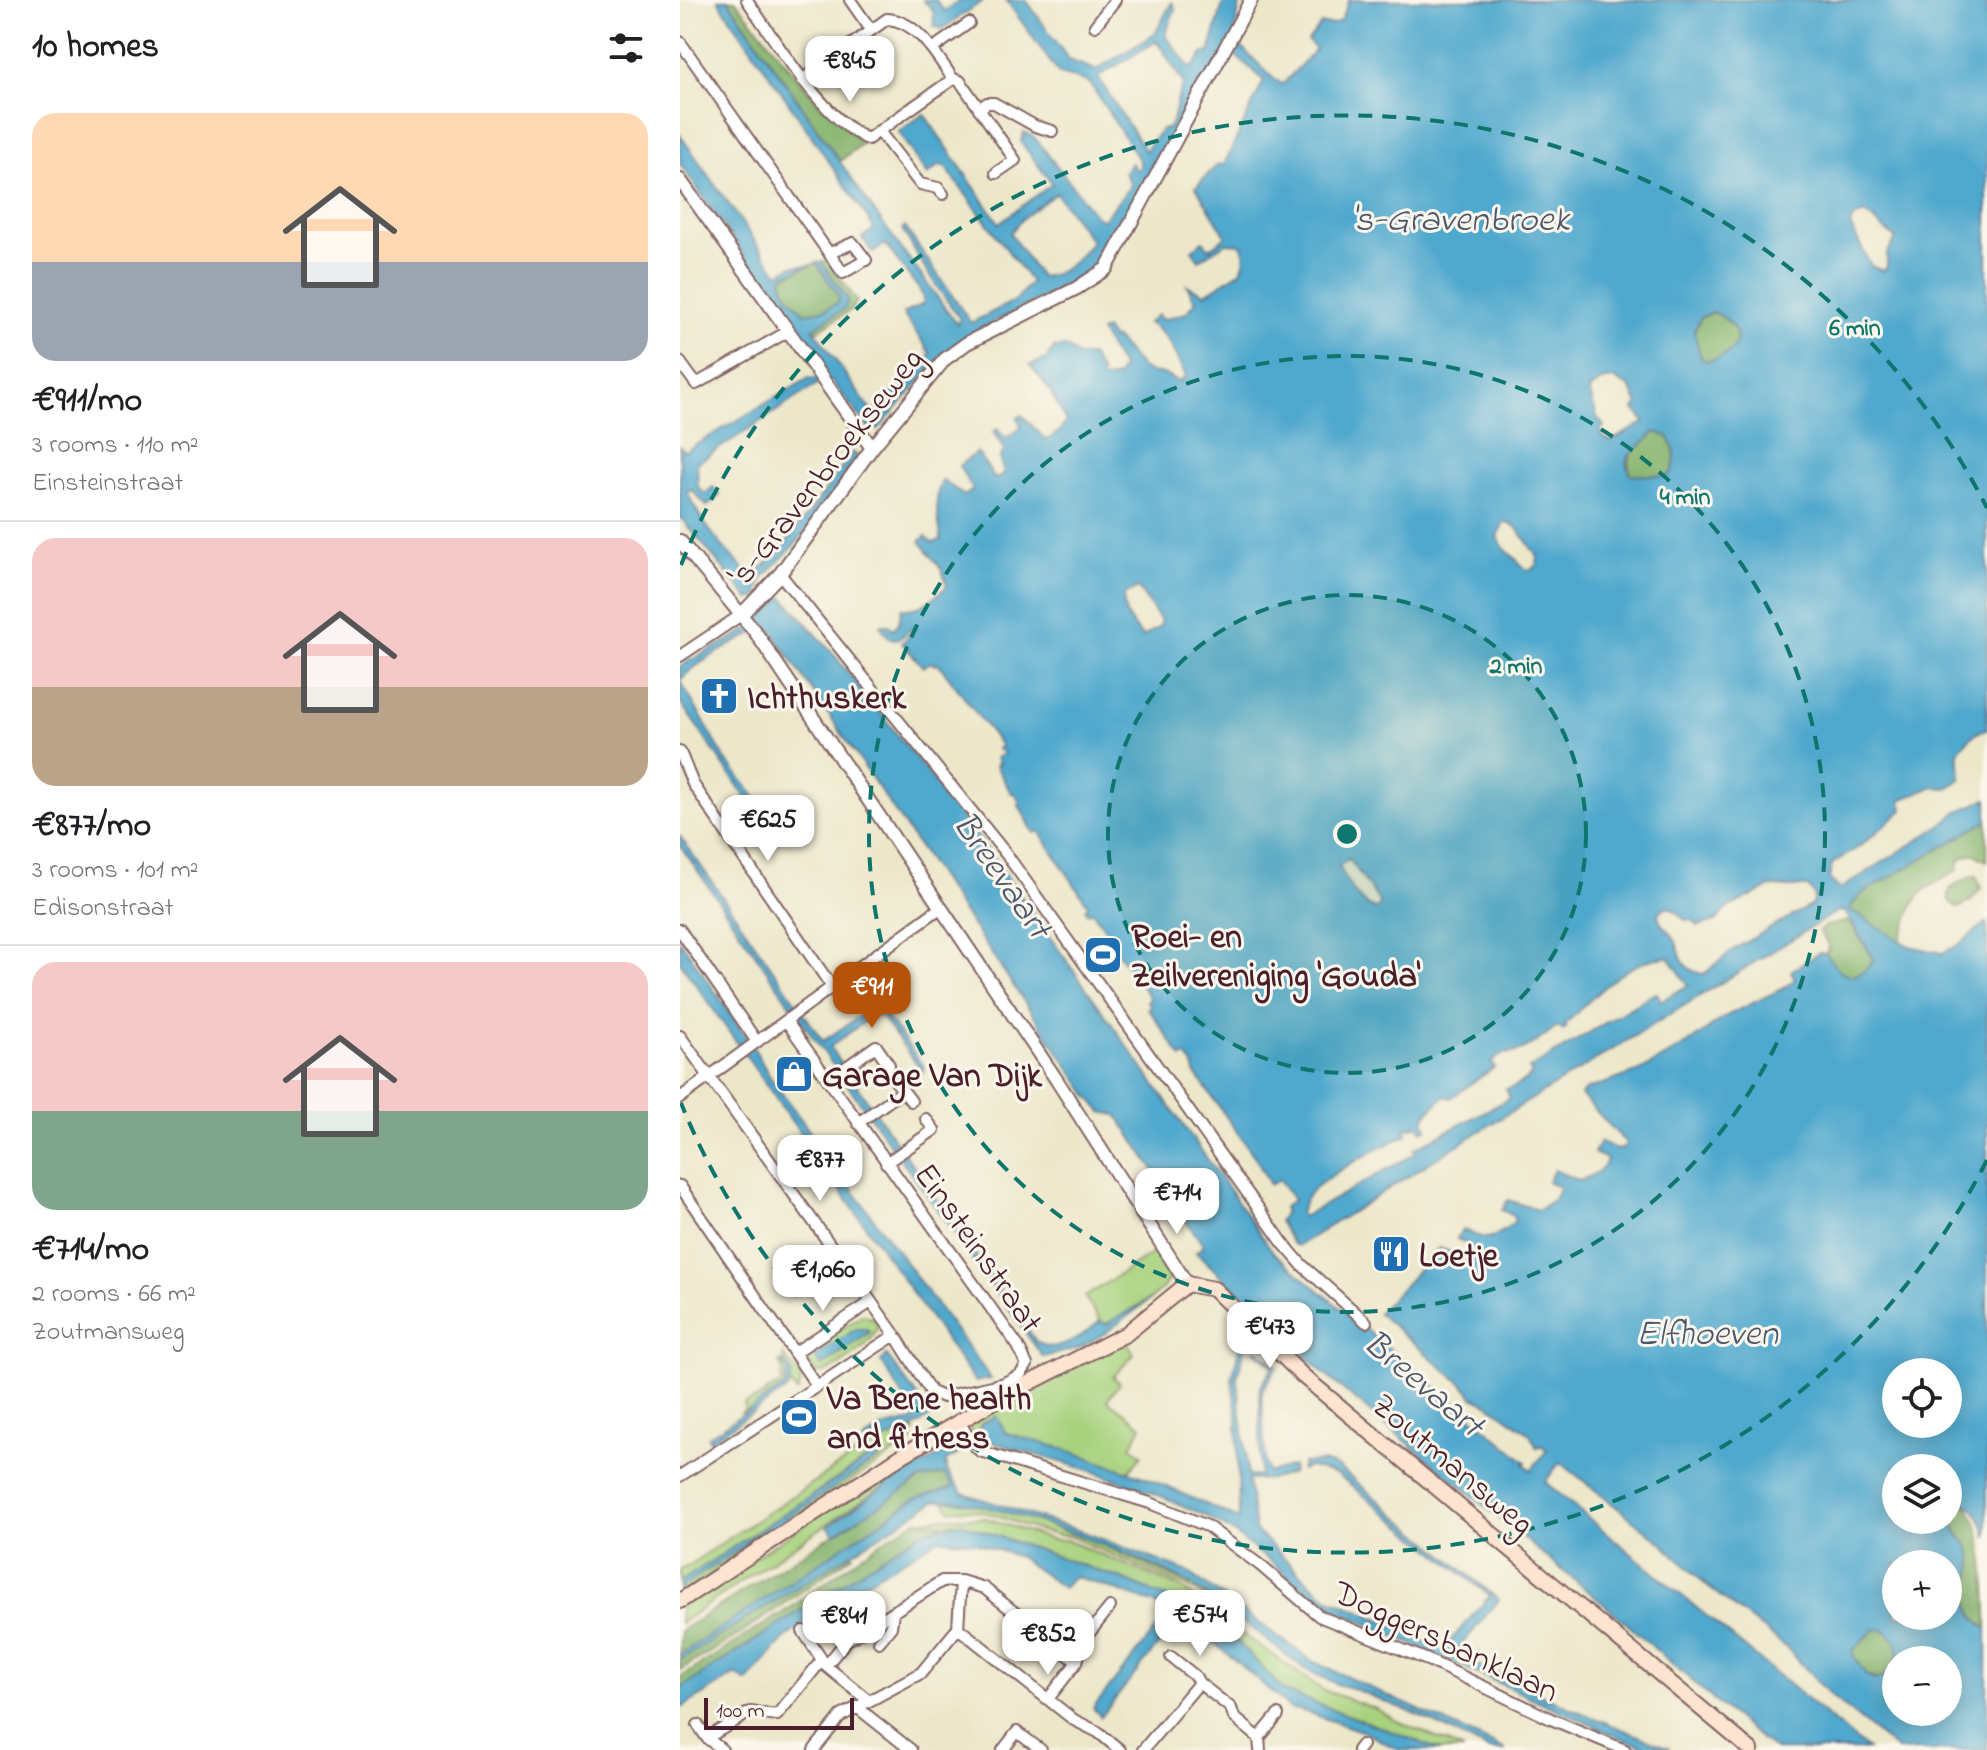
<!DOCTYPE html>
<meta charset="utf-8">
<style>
:root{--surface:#fff;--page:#f6f6f6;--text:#202124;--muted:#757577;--line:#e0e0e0;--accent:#b45309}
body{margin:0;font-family:"Indie Flower",sans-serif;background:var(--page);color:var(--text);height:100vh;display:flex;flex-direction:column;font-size:30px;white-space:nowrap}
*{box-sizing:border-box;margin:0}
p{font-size:26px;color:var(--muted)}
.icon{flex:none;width:44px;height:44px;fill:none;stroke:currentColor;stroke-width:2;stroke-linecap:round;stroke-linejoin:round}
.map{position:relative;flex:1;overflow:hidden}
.details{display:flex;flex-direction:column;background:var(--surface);width:680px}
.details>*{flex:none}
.tools{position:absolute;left:1202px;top:1358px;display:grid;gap:16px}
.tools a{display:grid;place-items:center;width:80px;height:80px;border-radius:50%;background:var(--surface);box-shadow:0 4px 20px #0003;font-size:40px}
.scale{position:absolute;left:24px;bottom:20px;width:150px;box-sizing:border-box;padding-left:8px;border:4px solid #4a1f2b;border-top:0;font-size:22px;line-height:28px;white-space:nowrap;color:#4a1f2b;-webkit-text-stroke:6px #fbf7ec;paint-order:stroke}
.price{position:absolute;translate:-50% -68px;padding:0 18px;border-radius:16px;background:#fff;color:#222;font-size:26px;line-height:52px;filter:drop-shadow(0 2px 4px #0008)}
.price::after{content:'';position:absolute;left:50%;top:48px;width:24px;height:18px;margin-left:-12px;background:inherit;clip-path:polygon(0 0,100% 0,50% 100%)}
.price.on{background:var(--accent);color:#fff}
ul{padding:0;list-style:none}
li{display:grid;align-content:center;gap:16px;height:424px;padding:0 32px}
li+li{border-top:2px solid var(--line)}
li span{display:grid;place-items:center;height:248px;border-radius:24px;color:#555}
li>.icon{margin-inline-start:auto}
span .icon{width:144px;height:144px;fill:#fffc;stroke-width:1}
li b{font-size:34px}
h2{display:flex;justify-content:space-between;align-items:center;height:96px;padding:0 32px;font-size:34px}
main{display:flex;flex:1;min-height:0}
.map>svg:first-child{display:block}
.green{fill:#a8d27e;stroke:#797854;stroke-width:2}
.forest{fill:#86b46d;stroke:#686a4c;stroke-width:2}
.water{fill:#50a8cd;stroke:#4d647c;stroke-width:2;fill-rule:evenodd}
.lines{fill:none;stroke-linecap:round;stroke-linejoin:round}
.minor-casing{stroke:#836563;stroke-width:14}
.tertiary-casing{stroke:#836563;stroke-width:16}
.secondary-casing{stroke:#836563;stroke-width:18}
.minor{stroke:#fff;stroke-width:10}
.tertiary{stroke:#fff;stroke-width:12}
.secondary{stroke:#fde4d1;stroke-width:14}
.ring{fill:none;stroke:#0f766e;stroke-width:4;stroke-dasharray:14 10}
.labels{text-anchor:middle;stroke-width:6;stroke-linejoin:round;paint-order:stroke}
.street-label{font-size:34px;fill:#4a1f2b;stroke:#fbf7ec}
.poi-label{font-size:34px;font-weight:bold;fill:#4a1f2b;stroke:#fbf7ec;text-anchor:start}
.water-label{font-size:36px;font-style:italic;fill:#4c566c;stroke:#fbf7ec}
.centre{fill:#0f766e;stroke:#fbf7ec;stroke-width:4}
.ring-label{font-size:24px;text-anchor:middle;font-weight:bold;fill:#0f766e;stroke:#fbf7ec;stroke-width:6;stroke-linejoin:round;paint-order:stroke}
</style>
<main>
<section class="details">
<h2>10 homes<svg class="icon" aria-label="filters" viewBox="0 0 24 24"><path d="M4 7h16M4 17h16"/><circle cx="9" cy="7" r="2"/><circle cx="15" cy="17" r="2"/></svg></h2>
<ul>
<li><span style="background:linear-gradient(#ffd9b3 60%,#9aa5b1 0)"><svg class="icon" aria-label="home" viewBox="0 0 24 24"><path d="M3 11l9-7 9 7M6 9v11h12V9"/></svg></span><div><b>€911/mo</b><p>3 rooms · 110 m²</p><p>Einsteinstraat</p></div></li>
<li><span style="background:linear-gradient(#f6c9c9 60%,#b9a48a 0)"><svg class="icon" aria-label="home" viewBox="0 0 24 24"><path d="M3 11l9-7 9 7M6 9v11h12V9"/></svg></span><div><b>€877/mo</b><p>3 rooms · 101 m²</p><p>Edisonstraat</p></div></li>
<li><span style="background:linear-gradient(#f6c9c9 60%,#7fa58c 0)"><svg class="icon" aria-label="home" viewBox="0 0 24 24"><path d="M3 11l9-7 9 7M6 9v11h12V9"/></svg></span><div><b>€714/mo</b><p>2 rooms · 66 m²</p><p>Zoutmansweg</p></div></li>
</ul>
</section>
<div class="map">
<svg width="1307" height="1750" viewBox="0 0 1307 1750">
<rect width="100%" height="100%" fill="#fbf7ec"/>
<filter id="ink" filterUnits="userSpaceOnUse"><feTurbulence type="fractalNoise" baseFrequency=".0125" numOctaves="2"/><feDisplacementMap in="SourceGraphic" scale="16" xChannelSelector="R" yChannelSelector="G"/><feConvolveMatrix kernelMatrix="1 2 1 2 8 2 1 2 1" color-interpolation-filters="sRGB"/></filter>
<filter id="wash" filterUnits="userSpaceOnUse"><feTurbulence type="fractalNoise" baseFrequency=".006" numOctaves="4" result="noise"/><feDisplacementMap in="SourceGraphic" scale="32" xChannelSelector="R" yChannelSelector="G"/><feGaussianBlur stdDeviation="1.8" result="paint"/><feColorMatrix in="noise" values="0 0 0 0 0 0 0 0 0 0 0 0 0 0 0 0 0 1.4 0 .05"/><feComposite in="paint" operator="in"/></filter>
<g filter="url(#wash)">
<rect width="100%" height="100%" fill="#ede7ca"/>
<path class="green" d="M479,1249C482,1256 489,1265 489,1273C489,1295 444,1316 426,1324L420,1321L405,1297Z
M182,1315C230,1322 152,1373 141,1373C139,1373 137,1372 135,1371L127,1360L129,1351Z
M441,1343L449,1345L454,1354L433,1377L440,1383L427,1400L462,1426L451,1446L462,1455L448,1472L326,1433L316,1417L299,1434L302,1442L308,1445L305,1448C297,1445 290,1434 291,1426L297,1419Z
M103,1355C113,1369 128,1376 117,1392L110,1384L112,1373L108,1372L106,1385L66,1412H62L65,1410L64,1404L85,1395L84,1393L103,1382L101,1377L104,1375L99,1362L103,1361Z
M232,1428L235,1431L232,1434V1441L0,1594V1588L199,1458L196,1453L0,1582V1571L185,1448Z
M232,1458L237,1468L229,1469L0,1623V1606L177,1490Z
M287,1495L420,1544L525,1591L532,1597L530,1601L516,1591L389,1536C348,1535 312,1504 270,1510L263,1500L278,1501Z
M269,1517L306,1518L372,1540H386L497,1586L518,1599L513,1606L499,1603L442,1579L281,1523L265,1524L236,1521Z
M523,1601L552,1627L643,1690L696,1709L715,1720L784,1750H760L604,1691L559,1643L515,1608Z"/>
<path class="forest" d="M48,0H55L139,104L190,137L160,161Z
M147,260L177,301L171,310L137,331L133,328L164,308L168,300L141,262Z
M136,263L159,296L158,303L144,310L124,313L107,294L102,281L104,276Z
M1034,312C1068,329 1063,355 1026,361L1021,359L1014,331L1021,317Z
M975,432L988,436C995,449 998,459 991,474L986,476L951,475C941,454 961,446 975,432Z
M1307,821V861L1293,853L1279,860L1278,870L1244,890L1233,904L1220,941L1169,909L1181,894Z
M1291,876H1296L1301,888L1291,901L1278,908L1269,901C1266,884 1280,884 1291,876Z
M1169,921L1191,954L1193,962L1184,973L1173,978L1156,968L1146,954L1149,945L1139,931L1146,926Z
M265,1474L274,1487L235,1499L0,1655V1631L241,1479Z
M1275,1501C1307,1501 1307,1600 1307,1629C1268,1597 1300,1579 1291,1552C1285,1536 1259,1521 1275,1501Z
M236,1521L265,1524L242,1532L0,1689V1678L113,1606L202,1541Z
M172,1551L173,1555L62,1633L0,1670V1660Z
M1195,1629C1207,1628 1216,1638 1219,1649L1214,1665L1200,1680L1186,1675L1173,1656L1174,1649Z"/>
<path class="water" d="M38,0H48L196,214L277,324L280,319L251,278L222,229L225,227L291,323L336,300L351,282L266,168L260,165L247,175L218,132L244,114L319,223L372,184L341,142L344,132L355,138L416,216L423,220L451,185L445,172L451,163L456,170L460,167V161L409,82L379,74L326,0H346L389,60L416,70L475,34L492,2L495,9L485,35L511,69L524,53H529L544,0H561L553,39L594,79L603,84L636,49L628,41L641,24H654L661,20L669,0H1307V729C1294,732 1285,742 1278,752L1281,778L1268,788L1252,787L1221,800L1223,810L1179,847L1152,864L1149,879L1160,889L1262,825L1278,811L1307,799V821L1181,894L1169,909L1229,946L1262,953L1277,946L1307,922V1538C1303,1521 1294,1502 1275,1501C1259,1521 1285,1536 1291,1552C1300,1579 1268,1597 1307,1629V1750H1217L1151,1696L1106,1647L1028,1587L983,1544L880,1462L865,1482L1188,1750H1095L1038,1704L938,1616L643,1373L516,1252L524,1246L479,1184L482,1182L437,1115L422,1112L410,1098L89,627H84C55,644 23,657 0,680V666L80,623L82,606L75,597L69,599L0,517V447L5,451L129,378L135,379L142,374V366L0,164V135L96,271L100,273L111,266L131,265L104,275L102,281L107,294L124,313L144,310L158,303L159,296L136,263L141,262L168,300L165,308L133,328L191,411L195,412L251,354L223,314C231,308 237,309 244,303L241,292L205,244L193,253L182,238L194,229L189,220ZM477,41L504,84C493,100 499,114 488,129H482L465,151L418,77ZM548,49L584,80L544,165L538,164L516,187L546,236L529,249L523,241L512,250L519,260L546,243L560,244C567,253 565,262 561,271L525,294L507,285L516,302L506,313L482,320L478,315L468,323C489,333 495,357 506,376L499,382L481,373H471L462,368L435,338L432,339L425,329L420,332L442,367L437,377L422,380L419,376L422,374L411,356H398L386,347L374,348L366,359L350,365L369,389L386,421L381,430L369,439H365L342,415L337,418L341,424L340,429L328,437L323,436L317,429L313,432L325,450L320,457L324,475L315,479L297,452L279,466L293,490L284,496L263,480C251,498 260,521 261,540L252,543L246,536L240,541L262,570L267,586C254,598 240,612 222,608L219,623L213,629L209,625H200L210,639L220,638L235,626L236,628L222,643L243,667L251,662L254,665L258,663L321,746L317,749L324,753L316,758L319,763L316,766L331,793H334L340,802L338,804L354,833L359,831L408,905L405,909L408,913L412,911L433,939L430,942L470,998L467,1001L471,1006L468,1008L502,1058L506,1056L513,1065L515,1073L577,1160L590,1185L599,1180L613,1200L603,1208L605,1212L599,1221L613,1244L618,1246L808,1126L1158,911L1165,912L1191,954L1193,962C1172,986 1161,976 1146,954L1139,953L1111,971L1115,979L1104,988L1046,1016L1009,1043L960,1071L905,1090L901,1095L946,1143L944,1148L937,1150L920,1142L914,1153L927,1159C924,1171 910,1176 900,1181L874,1170L868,1181L879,1187C878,1199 867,1204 858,1210L828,1200L822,1210L834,1216V1222C812,1241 808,1242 782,1229L777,1239L793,1247L786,1257L759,1248L698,1313L788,1389L793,1397L808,1404L850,1434L857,1448L861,1445L867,1450L851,1470L844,1464L846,1462L594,1253L301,840L155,656L106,600L103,597L85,600L78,593L82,579L118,541L179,458L173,452C156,475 92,570 70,575C44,549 22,526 7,491L11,489L27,506L40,495L33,487L25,494L18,487L17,463L145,379L151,381L189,428L198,430L265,352L317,320L417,271L427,260ZM376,193L412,242C398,259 383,276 360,277L330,233L343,218ZM1185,213L1216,239L1207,253V267L1203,271L1191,266L1170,225L1173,218ZM1034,312C1068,329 1063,355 1026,361L1021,358L1014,331L1021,317ZM934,379L950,388L958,404L954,409L965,422L931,441L923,437L920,431L924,426L917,417L909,390L921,381ZM975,432L988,436C995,449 998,459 991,473L986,476L951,475L946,463L949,456ZM824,522L836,527L858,557L856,566L848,571L824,548L817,537ZM458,588L481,621L480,626L463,637C451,624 442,614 444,595ZM669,859L701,904L696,909C680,906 666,881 659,866ZM1090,887H1128L1135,896L1133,904L1054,949L1024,974C997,970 1003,951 992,935C986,926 979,926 978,914L985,907L992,908L1005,920H1013L1018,926L1036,921L1049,907ZM989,957L1008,985L981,1001L977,993L970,996L849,1069L852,1074C845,1082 834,1087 826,1089L830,1098L734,1149L736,1153L622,1217L620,1214C622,1208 624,1201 628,1196C641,1177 704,1145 727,1135L725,1129L738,1125L742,1131L747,1129L744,1122L747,1113L765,1096L771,1098L815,1067L811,1063C822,1050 827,1055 840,1051C853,1047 867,1033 878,1026L883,1030L887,1027L885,1024C914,997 946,958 989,957ZM1216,1372H1268V1424H1216ZM1216,1468H1268V1520H1216ZM1216,1564H1268V1616H1216ZM1195,1629L1204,1630C1215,1639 1222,1646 1216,1660H1268V1712H1216V1661L1204,1677L1195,1680L1186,1675L1173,1656L1174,1649Z
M243,0H256L264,11L281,0H304L262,29L254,26L253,10Z
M0,680L44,757L80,803L112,813L120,821L94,838L0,702Z
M0,836L143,1041L196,1005L205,1014L244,1067L243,1072L200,1015L188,1019L150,1047L356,1341C378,1357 402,1336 420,1321L426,1324L472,1298L424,1334L399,1348L363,1357L120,1019L0,845Z
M0,940L75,1050L90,1077L311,1379L295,1382L0,962Z
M553,1328L567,1341L557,1377L568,1476H580V1387L591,1370L592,1365L575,1351L577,1349L597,1367L582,1391L585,1462L589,1473L613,1466L612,1473L593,1479L568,1480L575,1530L631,1584L650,1599L707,1622L763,1649L810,1596L657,1474L630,1467L621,1470L623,1463L643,1462L658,1467L819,1600L774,1654L895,1710L989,1748L987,1750H974L943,1739L645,1605L554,1533L528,1517L481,1496L409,1470L301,1439L299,1428L302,1423L316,1416L326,1433L384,1449L469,1479L559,1519L557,1417L552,1378L561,1341L550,1331Z
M176,1329H187L190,1332L142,1366L135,1357Z
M207,1356L252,1415L234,1428L185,1448L183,1441L201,1428L233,1421L236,1418L201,1361Z
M105,1362L112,1373L109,1388L30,1441L28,1437L105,1386L108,1372L102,1364Z
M271,1448L278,1454L266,1461V1469L283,1493L406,1533L508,1572L632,1661L826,1750H809L740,1716L672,1688L659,1685L626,1670C588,1642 552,1611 513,1586C472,1560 300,1494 255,1501L0,1660V1655L235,1499L274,1487L265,1474L241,1479L154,1534L148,1526L229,1469L245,1464Z
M197,1453L199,1458L0,1588V1582Z
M280,1523L442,1579L499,1603L513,1606L559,1643L604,1691L760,1750H719L684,1732L620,1710L611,1709L529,1638L499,1619L421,1717L413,1708L489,1613L473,1603L394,1576L383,1588L339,1557L295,1542L259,1539L168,1593L105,1638L67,1682L56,1674L0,1709V1689L242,1532Z"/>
</g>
<g filter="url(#ink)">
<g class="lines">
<defs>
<path id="minor" d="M67,0C94,39 144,121 188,139L199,131L240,184L258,188L263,194
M170,0L191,30
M415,26L435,0
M0,42L163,273L186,260L173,243L150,253
M252,49L289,23
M122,80L207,19C237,20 257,56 273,79L280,81L335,160L316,173
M299,109L307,103H314L355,126L372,131
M199,131L273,79
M0,362L16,384L107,332
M100,574L327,855L603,1243L622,1265L686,1322
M0,656L61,615
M0,752L13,784L152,987
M0,930L77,1042
M0,1036L215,1335L251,1392L263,1397L324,1383L340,1375L347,1365L338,1346L107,1022
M148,1080L196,1046L209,1065
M215,1080L231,1101
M0,1098L260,908
M178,1123L223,1091
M206,1163L254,1130L246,1119
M0,1186L137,1386
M114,1353L191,1302
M280,1422L290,1441L300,1451L470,1503L527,1526L581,1566L639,1616L750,1661L871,1719L945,1750
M0,1476L215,1335
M278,1628L394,1720L418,1732L440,1750
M123,1631L146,1666L189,1701
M199,1642L211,1627L213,1612L262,1581H281L304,1588L397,1662
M491,1657L515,1676L519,1683
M146,1666L166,1641L213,1612
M368,1699L397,1662L402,1642L430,1607
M178,1708L231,1750
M18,1725L27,1738L42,1750
M27,1738L70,1712L97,1715L142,1660
M579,1738L598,1715
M134,1750L161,1716L241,1673L278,1628L281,1581
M323,1750L337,1732L361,1750
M463,1750L519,1683L551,1708L554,1717L579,1738L580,1750
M678,1750L682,1745"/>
<path id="tertiary" d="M0,180L192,448
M0,541L76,633L376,1079L507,1284
M61,615L100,574L192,448L265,359L287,343L397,288L426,269L571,0"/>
<path id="secondary" d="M0,1601L223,1455L316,1400L446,1334L507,1284L534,1289L623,1376L1071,1750"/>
</defs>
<use href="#minor" class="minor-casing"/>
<use href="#tertiary" class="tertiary-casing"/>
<use href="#secondary" class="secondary-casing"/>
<use href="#minor" class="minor"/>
<use href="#tertiary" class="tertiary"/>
<use href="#secondary" class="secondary"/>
</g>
</g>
<circle cx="667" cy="834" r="239" fill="#0f766e" fill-opacity=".12"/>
<g class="ring">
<circle cx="667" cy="834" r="239"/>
<circle cx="667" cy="834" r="478"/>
<path d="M1307 1160A718 718 0 0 1 1 1103M1 565A718 718 0 0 1 1307 508"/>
</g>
<defs>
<symbol id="church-square" viewBox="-11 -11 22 22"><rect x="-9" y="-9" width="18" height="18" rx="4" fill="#1f6fb2" stroke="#fbf7ec"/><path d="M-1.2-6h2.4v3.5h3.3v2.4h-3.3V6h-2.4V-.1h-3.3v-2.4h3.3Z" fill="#fff"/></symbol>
<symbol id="stadium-square" viewBox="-11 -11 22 22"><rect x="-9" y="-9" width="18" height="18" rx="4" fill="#1f6fb2" stroke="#fbf7ec"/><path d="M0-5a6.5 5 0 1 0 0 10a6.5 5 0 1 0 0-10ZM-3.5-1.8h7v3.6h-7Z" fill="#fff"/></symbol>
<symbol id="shop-square" viewBox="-11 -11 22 22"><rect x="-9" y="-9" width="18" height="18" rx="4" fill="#1f6fb2" stroke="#fbf7ec"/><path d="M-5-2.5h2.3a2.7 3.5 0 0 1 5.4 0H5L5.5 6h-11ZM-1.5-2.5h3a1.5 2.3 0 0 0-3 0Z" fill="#fff"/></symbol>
<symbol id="restaurant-square" viewBox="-11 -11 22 22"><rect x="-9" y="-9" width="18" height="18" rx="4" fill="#1f6fb2" stroke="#fbf7ec"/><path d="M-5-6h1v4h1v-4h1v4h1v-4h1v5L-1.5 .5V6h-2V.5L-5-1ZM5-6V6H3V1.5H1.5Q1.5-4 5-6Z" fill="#fff"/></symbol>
</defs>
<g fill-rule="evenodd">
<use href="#church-square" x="17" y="674" width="44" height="44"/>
<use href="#stadium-square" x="401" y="933" width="44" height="44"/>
<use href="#shop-square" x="92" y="1052" width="44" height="44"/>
<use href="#restaurant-square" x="689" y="1232" width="44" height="44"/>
<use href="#stadium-square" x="97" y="1395" width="44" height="44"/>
</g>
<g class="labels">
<g class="street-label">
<text transform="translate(145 466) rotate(-52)" y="12">'s-Gravenbroekseweg</text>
<text transform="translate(300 1247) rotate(55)" y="12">Einsteinstraat</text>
<text transform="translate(774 1463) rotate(40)" y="12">Zoutmansweg</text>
<text transform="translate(767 1640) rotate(25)" y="12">Doggersbanklaan</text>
</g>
<g class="poi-label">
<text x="67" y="708">Ichthuskerk</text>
<text x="451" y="947">Roei- en<tspan x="451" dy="39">Zeilvereniging 'Gouda'</tspan></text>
<text x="142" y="1086">Garage Van Dijk</text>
<text x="739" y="1266">Loetje</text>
<text x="147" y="1409">Va Bene health<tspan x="147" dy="39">and fitness</tspan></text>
</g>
<g class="water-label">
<text x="780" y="230">'s-Gravenbroek</text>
<text transform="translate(324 874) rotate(55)" y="13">Breevaart</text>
<text x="1027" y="1344">Elfhoeven</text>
<text transform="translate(745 1382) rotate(40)" y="13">Breevaart</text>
</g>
</g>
<circle cx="667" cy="834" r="12" class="centre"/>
<g class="ring-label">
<text x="1175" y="335">6 min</text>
<text x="1005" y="504">4 min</text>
<text x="836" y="673">2 min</text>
</g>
</svg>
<div class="tools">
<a><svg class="icon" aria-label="locate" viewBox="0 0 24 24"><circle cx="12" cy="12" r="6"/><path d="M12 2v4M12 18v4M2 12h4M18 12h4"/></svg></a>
<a><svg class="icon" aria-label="layers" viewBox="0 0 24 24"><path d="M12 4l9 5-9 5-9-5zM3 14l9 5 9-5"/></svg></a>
<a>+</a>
<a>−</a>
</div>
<div class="scale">100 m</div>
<b class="price" style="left:170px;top:104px">€845</b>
<b class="price" style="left:88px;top:863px">€625</b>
<b class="price on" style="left:192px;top:1030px">€911</b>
<b class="price" style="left:140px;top:1203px">€877</b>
<b class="price" style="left:497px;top:1236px">€714</b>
<b class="price" style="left:143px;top:1313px">€1,060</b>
<b class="price" style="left:590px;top:1370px">€473</b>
<b class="price" style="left:520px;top:1658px">€574</b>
<b class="price" style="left:164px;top:1659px">€841</b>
<b class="price" style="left:368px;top:1677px">€852</b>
</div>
</main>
